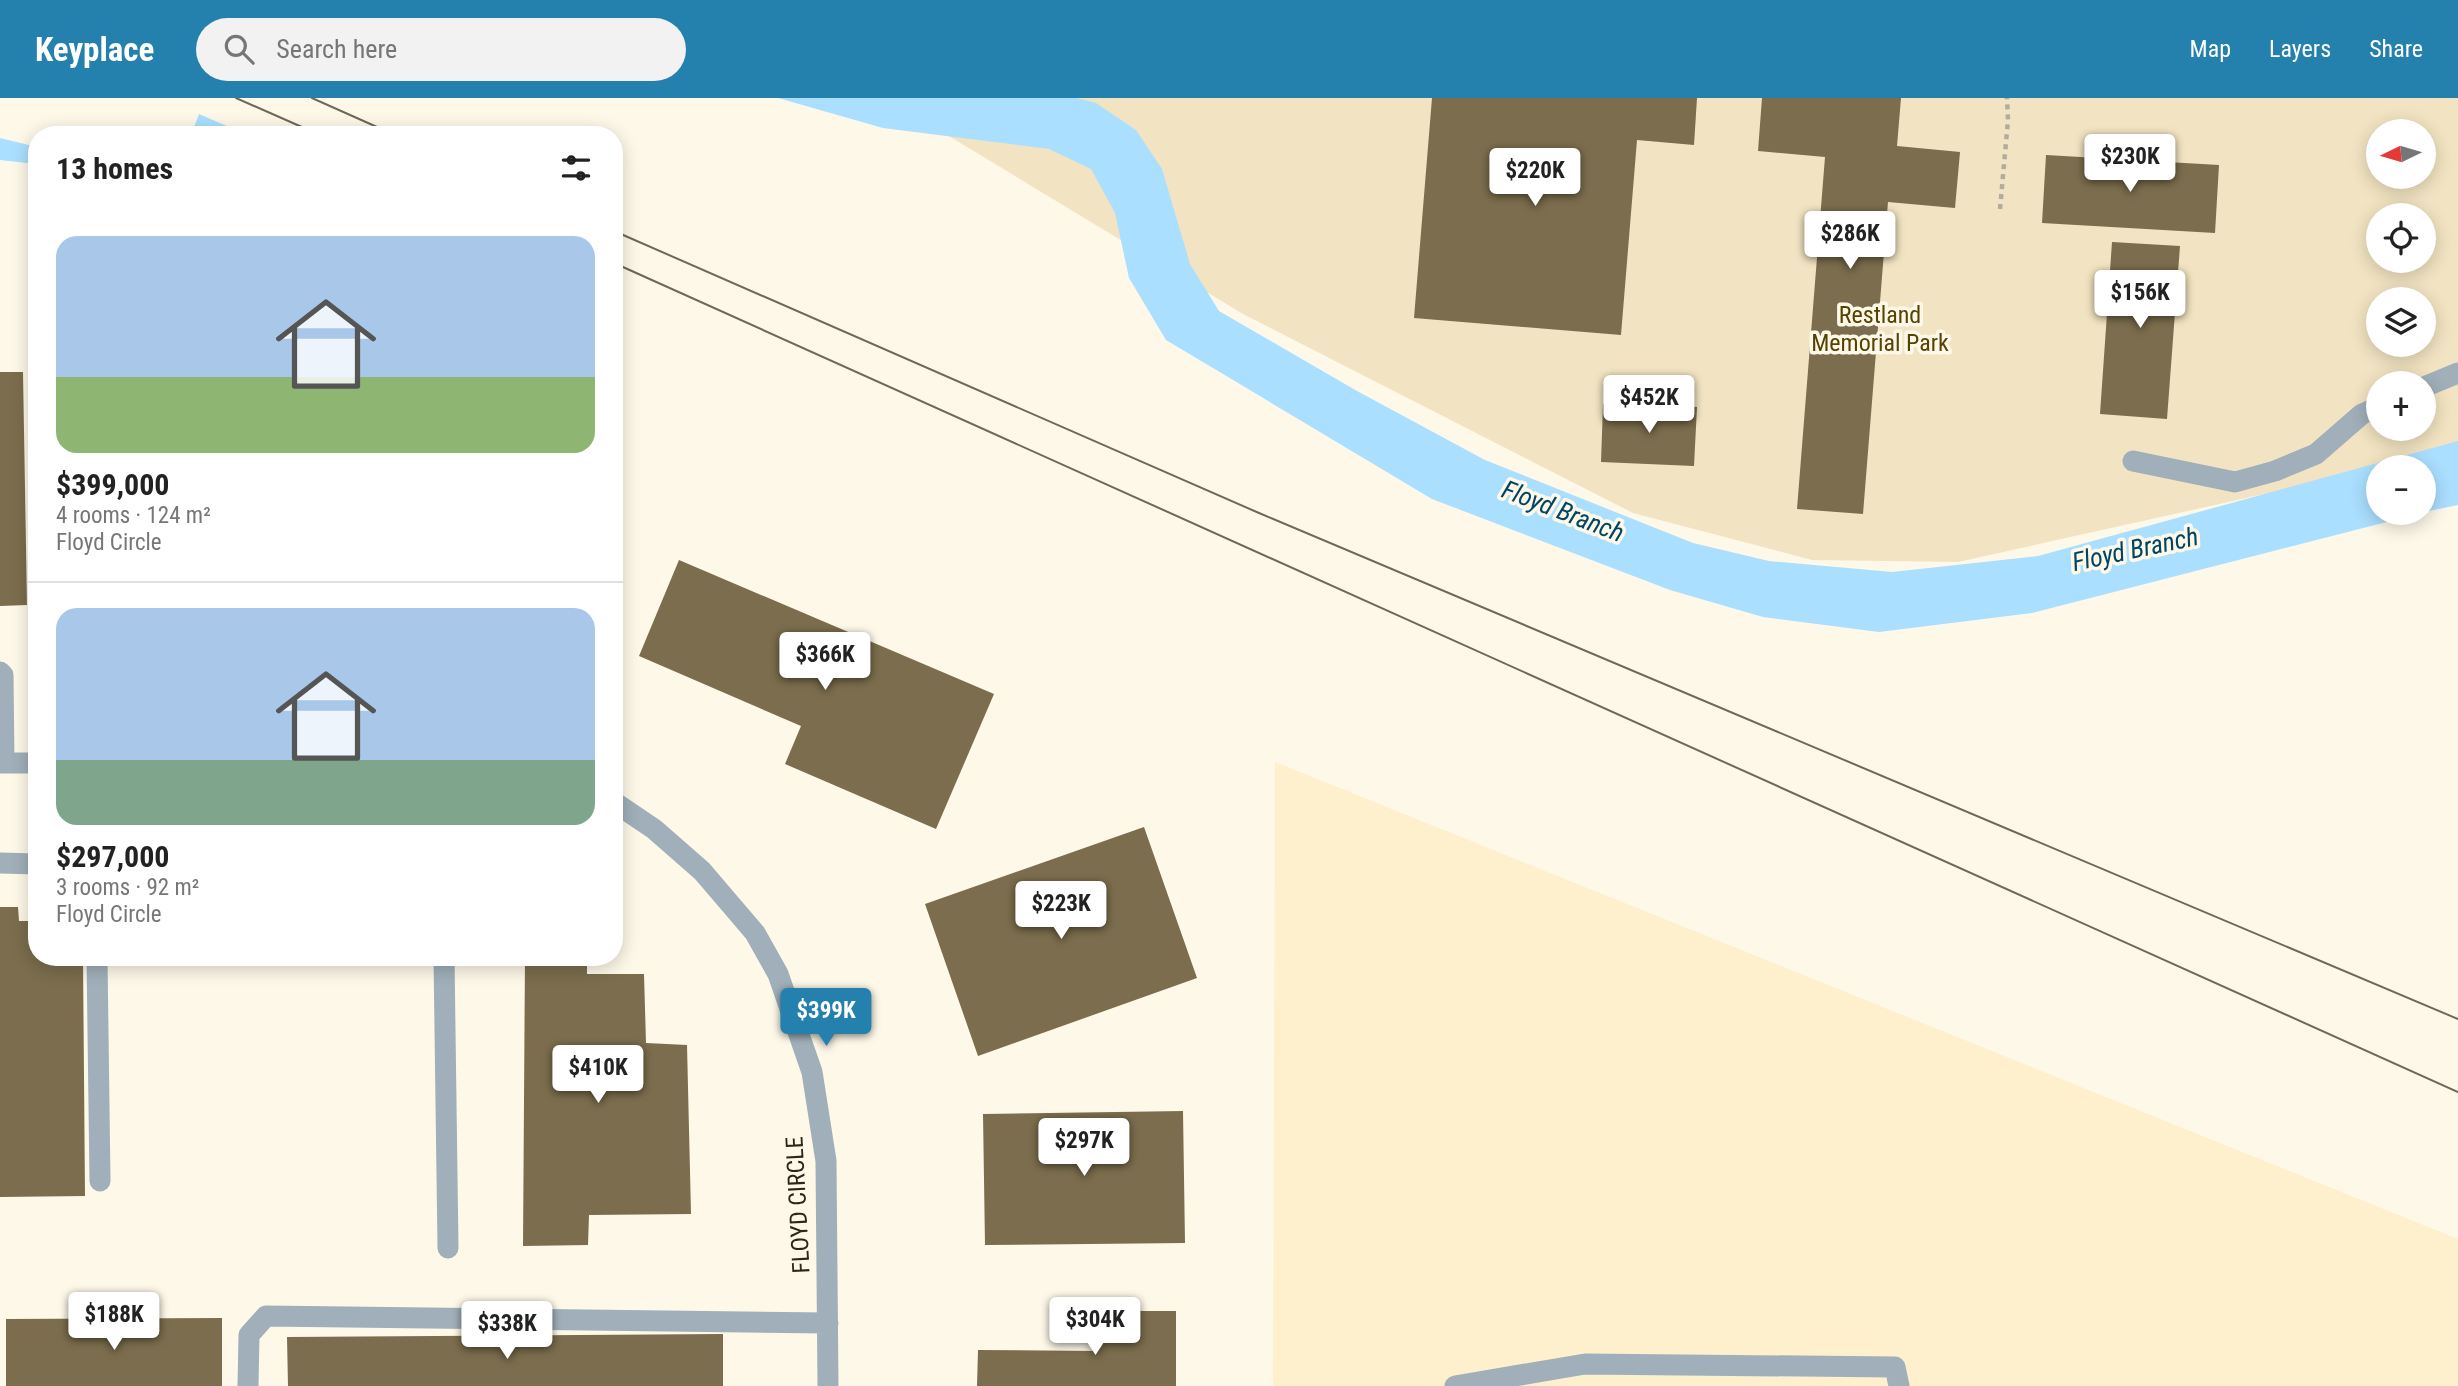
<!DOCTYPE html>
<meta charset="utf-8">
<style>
:root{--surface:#fff;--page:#f2f2f2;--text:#222;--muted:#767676;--line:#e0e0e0;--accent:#2480ad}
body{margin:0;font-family:"Roboto Condensed",sans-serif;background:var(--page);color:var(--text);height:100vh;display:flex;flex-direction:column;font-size:26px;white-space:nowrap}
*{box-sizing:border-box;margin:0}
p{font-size:23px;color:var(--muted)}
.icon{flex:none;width:38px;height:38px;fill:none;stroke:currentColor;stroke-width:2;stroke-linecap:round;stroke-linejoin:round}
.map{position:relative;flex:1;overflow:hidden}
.sheet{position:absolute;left:28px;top:28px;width:595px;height:840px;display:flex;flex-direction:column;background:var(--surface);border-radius:28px;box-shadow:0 4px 18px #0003}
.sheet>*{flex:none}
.needle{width:46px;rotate:265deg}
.controls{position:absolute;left:2366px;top:21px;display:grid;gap:14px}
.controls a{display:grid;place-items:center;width:70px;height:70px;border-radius:50%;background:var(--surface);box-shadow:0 4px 18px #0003;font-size:35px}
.price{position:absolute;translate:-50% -60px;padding:0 16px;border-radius:7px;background:#fff;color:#222;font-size:23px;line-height:46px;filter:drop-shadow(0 2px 4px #0008)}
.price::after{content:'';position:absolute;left:50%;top:42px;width:21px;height:16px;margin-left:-10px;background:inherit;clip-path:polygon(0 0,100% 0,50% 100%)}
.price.active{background:var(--accent);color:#fff}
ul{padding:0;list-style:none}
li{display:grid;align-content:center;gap:14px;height:371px;padding:0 28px}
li+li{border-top:2px solid var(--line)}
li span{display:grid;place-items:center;height:217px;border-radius:21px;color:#555}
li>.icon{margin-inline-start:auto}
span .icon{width:126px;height:126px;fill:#fffc;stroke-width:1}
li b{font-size:30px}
h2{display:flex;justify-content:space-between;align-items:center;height:84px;padding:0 28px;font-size:30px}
header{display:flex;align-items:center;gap:42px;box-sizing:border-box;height:98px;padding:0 35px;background:var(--accent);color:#fff}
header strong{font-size:33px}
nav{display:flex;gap:38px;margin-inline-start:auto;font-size:24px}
.search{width:490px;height:63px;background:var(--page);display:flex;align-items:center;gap:18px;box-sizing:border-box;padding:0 24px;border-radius:38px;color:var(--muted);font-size:26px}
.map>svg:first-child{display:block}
.built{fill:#feefcd}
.green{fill:#f2e4c2;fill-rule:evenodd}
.water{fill:#abdfff}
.building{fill:#7b6d4d}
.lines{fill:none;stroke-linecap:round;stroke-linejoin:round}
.path{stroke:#b2ac9e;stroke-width:4.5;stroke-dasharray:5 5;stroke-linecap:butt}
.minor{stroke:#a0afb9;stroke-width:21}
.tram{stroke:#6e685a;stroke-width:2}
.labels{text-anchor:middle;stroke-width:7;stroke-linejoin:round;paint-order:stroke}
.park-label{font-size:24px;fill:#574201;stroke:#fef8e9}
.street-label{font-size:24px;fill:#2d2719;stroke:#fef8e9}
.water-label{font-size:26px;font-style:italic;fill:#004664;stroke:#fef8e9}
</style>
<header>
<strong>Keyplace</strong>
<div class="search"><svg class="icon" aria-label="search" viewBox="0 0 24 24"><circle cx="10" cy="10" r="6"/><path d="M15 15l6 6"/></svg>Search here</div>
<nav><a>Map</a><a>Layers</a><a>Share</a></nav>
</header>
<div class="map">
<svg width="2458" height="1288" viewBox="0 0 2458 1288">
<rect width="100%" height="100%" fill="#fef8e9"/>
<path class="built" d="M1275,664L2458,1141V1288H1273Z"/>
<path class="green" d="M886,0H2458V353L1958,464L1812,462L1633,415L1243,216ZM2378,33H2424V79H2378ZM2378,117H2424V163H2378ZM2378,201H2424V247H2378ZM2378,285H2424V331H2378Z"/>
<path class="water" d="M778,0H1077L1096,5L1136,32L1162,71L1190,166L1219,213L1357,293L1485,362L1693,445L1769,463L1892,474L2038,458L2458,343V407L2424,414V369H2378V415H2422L2032,515L1879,534L1763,519L1670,492L1432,401L1166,242L1129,180L1115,115L1091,71L1049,51L883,30Z
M199,16L236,32L233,37H191Z
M0,40L37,49V69L27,65L0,62Z"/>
<path class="building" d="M1432,0H1697L1694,47L1637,42L1621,237L1414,220Z
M1762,0H1901L1897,48L1960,54L1955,110L1888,104L1863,416L1797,411L1825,59L1758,53Z
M2046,57L2219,67L2215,135L2042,125Z
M2112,144L2180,148L2167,321L2100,316Z
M0,274H23L27,507L0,508Z
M1603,306L1697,309L1694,368L1601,364Z
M679,462L994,596L936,731L785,666L801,628L639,558Z
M1144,729L1197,880L978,958L925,806Z
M0,809H18L19,823H37V859H83L85,1098L0,1099Z
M525,859H587V876H644L646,945L687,947L691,1116L589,1117L588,1147L523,1148Z
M1183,1013L1185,1145L985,1147L983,1016Z
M1098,1213H1176V1288H977L978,1252L1097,1253Z
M222,1220V1288H6V1221Z
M723,1236V1288H288L287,1239Z"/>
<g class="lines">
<path class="path" d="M2000,111L2008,22L2007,0"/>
<path class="minor" d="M2424,289L2458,275
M2133,363L2235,384L2275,373L2316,356L2362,316L2378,309
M0,574L3,577L4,665
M0,665H37
M614,704L654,731L702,773L755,835L778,876L812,974L826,1063L828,1288
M0,765L37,766
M97,859L100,1083
M444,859L448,1150
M248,1288L249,1237L266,1218L828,1225
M1455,1288L1585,1266L1895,1269L1899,1288"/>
<path class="tram" d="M236,0L320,37
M312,0L395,37
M614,133L1259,415L2458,921
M614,165L2458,994"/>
</g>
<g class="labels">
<g class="park-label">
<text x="1880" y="225">Restland<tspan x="1880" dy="28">Memorial Park</tspan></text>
</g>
<g class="street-label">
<text transform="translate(798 1107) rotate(-93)" y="8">FLOYD CIRCLE</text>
</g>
<g class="water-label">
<text transform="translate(1563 413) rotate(21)" y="9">Floyd Branch</text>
<text transform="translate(2135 451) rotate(-12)" y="9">Floyd Branch</text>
</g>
</g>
</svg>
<div class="controls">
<a><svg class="needle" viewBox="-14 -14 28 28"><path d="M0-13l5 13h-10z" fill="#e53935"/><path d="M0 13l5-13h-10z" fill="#767676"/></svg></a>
<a><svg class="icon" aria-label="locate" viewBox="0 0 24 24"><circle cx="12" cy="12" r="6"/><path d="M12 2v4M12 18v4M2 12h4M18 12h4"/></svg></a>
<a><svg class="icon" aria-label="layers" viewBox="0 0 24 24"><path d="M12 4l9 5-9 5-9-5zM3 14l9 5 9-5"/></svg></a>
<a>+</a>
<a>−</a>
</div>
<b class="price" style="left:2130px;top:96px">$230K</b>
<b class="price" style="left:1535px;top:110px">$220K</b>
<b class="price" style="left:1850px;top:173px">$286K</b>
<b class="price" style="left:2140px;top:232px">$156K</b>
<b class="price" style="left:1649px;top:337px">$452K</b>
<b class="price" style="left:825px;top:594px">$366K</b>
<b class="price" style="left:1061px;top:843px">$223K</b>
<b class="price active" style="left:826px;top:950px">$399K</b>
<b class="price" style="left:598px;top:1007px">$410K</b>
<b class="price" style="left:1084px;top:1080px">$297K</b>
<b class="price" style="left:114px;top:1254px">$188K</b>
<b class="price" style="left:1095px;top:1259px">$304K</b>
<b class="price" style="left:507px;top:1263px">$338K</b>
<section class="sheet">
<h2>13 homes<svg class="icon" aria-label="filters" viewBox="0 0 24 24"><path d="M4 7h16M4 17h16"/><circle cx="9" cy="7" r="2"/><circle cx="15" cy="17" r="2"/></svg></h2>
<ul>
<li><span style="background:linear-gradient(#a9c7e8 65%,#8fb573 0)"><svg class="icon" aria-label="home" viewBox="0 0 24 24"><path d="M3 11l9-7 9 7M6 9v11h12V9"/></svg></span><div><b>$399,000</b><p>4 rooms · 124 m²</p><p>Floyd Circle</p></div></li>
<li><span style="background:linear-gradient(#a9c7e8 70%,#7fa58c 0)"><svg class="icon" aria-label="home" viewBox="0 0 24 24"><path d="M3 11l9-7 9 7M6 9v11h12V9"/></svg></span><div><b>$297,000</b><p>3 rooms · 92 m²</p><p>Floyd Circle</p></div></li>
</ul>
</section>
</div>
